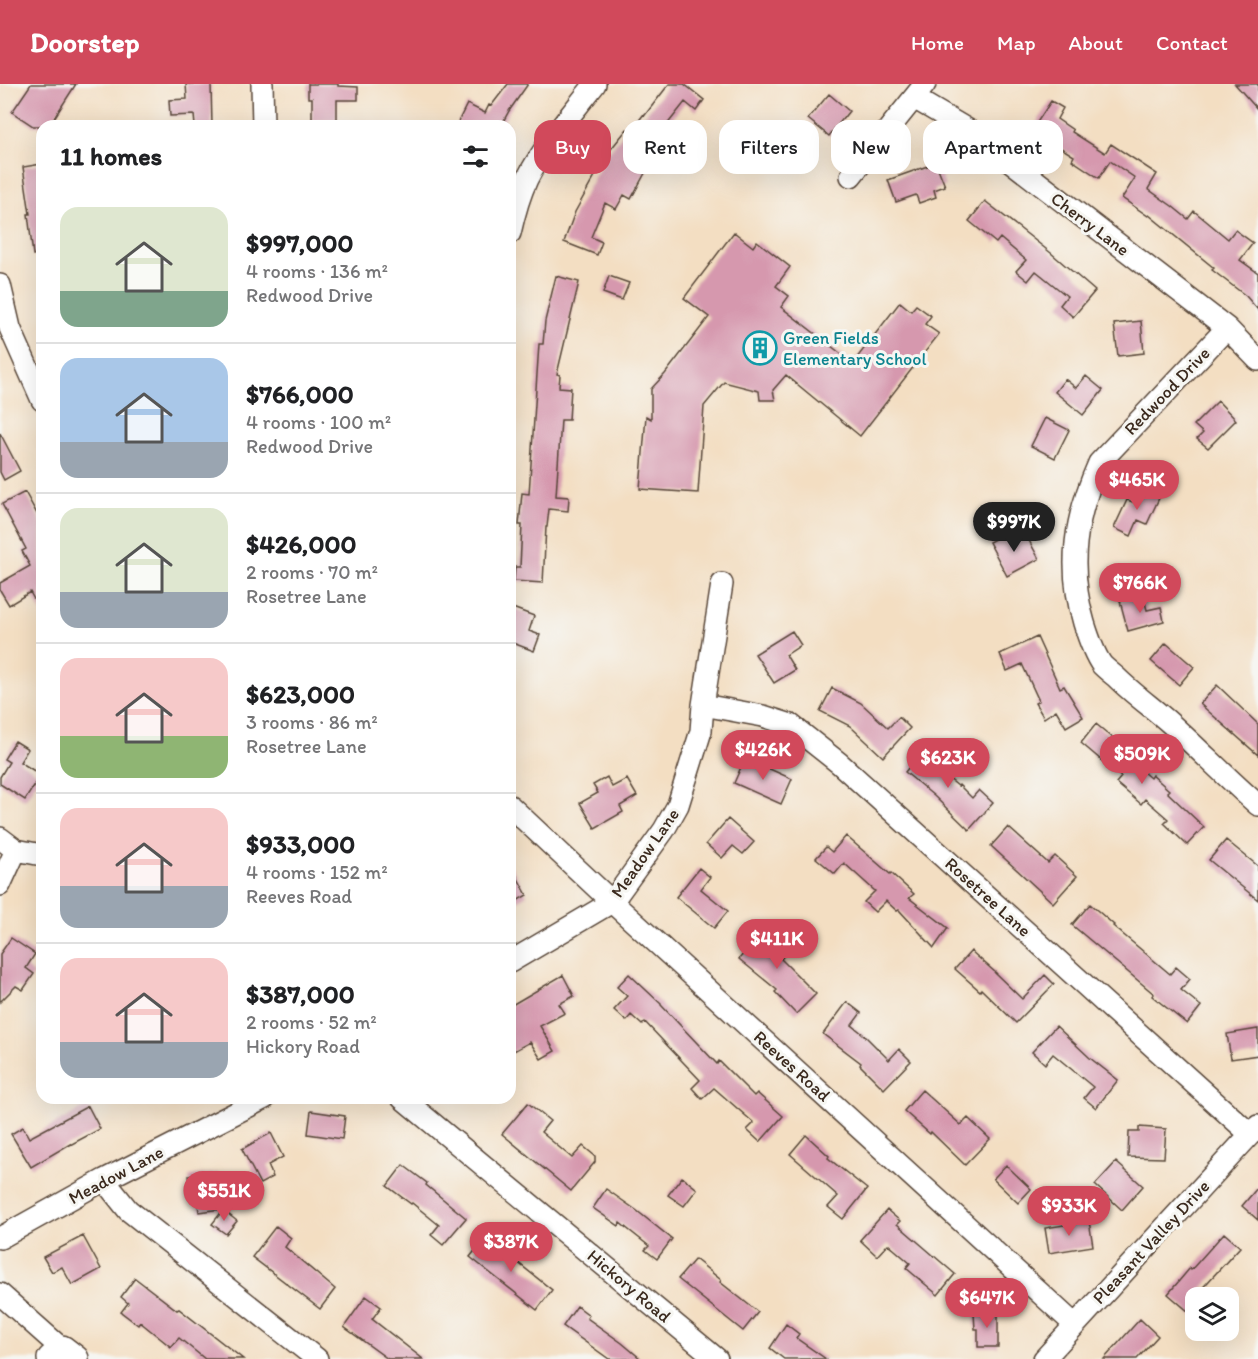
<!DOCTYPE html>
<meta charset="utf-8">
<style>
:root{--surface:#fff;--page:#f2f2f2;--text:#202124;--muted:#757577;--line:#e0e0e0;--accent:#d1495b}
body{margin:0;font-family:Itim,sans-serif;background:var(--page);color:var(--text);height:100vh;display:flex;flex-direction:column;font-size:22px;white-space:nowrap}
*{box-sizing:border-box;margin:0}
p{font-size:20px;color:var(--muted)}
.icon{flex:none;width:33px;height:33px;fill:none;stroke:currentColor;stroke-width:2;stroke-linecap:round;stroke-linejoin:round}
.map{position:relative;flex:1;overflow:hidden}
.panel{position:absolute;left:36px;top:36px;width:480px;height:984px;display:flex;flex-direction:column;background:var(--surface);border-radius:18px;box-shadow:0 6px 24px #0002}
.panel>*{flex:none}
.banner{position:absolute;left:534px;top:36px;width:570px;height:54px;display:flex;gap:12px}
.tools{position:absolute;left:1185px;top:1203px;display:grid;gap:12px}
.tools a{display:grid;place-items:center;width:54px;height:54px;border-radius:12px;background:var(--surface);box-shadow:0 6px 24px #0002;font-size:30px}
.price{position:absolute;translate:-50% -51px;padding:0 14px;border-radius:21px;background:var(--accent);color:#fff;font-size:20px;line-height:39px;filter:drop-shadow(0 2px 3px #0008)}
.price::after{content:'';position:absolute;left:50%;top:36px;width:18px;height:14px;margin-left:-9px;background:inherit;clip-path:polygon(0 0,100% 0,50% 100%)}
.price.selected{background:#222;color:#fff}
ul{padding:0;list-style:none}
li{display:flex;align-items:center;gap:18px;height:150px;padding:0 24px}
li+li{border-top:2px solid var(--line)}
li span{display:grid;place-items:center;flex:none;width:168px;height:120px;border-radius:18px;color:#555}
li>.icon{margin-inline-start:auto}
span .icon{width:72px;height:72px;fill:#fffc;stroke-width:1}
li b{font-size:26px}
h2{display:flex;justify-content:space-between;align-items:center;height:72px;padding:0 24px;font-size:26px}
.chip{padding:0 21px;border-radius:18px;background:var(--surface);box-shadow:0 6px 24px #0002;font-size:21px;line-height:54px}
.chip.selected{background:var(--accent);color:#fff}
header{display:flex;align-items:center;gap:36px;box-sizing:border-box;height:84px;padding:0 30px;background:var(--accent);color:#fff}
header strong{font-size:28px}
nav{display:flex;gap:33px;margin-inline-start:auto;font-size:21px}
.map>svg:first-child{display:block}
.building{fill:#d698ae}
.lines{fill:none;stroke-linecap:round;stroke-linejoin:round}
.minor-casing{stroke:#574537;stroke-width:24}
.tertiary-casing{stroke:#574537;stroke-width:30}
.minor{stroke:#fff;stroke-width:21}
.tertiary{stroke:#fff;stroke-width:27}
.labels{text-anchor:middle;stroke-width:6;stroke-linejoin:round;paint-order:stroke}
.street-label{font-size:18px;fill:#3b2a1e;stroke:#f6f6f2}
.culture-label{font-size:18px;fill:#0d838f;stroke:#f6f6f2;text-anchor:start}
</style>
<header>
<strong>Doorstep</strong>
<nav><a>Home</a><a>Map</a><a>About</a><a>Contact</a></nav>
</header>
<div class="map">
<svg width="1258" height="1275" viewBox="0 0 1258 1275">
<rect width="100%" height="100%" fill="#f6f6f2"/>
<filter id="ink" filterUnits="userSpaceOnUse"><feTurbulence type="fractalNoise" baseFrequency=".0167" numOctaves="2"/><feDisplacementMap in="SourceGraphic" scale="12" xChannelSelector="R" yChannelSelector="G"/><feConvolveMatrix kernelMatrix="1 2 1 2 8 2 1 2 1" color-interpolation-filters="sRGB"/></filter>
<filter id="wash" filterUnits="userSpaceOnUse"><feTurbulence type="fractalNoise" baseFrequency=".008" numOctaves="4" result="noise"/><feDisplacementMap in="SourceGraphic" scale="24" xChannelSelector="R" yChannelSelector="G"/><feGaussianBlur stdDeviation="1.35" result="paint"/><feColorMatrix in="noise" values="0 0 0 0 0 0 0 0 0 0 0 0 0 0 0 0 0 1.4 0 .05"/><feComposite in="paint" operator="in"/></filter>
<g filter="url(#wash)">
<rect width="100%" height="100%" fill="#f3dec2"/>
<g id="blocks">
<path class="building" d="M31,0H76L49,42H33L12,28Z
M186,0H211L212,42H195L194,31L170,32L169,16L187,15Z
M308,0H338V2L358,3V16H337V37H312V14H308Z
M508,0H528L509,27L503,38L510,42H456L467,20L485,29L489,21L491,22Z
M669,0H684L704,16L696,27L685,18L655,56L670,68L656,86L650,80L631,115L624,111L616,125L605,119L591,153L602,158L597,171L564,158L575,128L607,70L627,45L630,48L644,30L645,31Z
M1235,0H1258V26Z
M829,10L849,27L829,52L808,35Z
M1051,17L1063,24L1057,35L1073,46L1072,48L1105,69L1111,60L1157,90L1148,105L1172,122L1188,135L1194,127L1228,155L1235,146L1253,159L1240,176L1258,189V226L1246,212L1212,186L1214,184L1149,131L1148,132L1122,114L1135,94L1110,77L1099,94L1072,76L1074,72L1032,46Z
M936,79L945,102L934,106L936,113L919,119L916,111L896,118L888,96Z
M42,80V171H33L28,130H30L23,83Z
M985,117L1051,169L1095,207L1073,233L1060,221L1067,212L1036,187L1028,197L1016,187L1026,176L1000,154L996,159L969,137Z
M734,148L753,163L757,157L790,183L776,202L789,212L781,223L853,279L900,218L911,227L916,221L931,232L925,240L939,250L860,352L786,291L773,306L775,316H760L759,307L724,298L704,322L698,409L640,405L646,332L651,335V305L665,290L709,233L684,214Z
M556,192L579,198L557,290L560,291L559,303L571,304L569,336H561L556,412L569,413L568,427L549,425L547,443H546L543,499L514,497L515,483H520L522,441H519L522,409L529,410L539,260H543L545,237Z
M609,192L629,199L622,216L603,209Z
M1141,237L1144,269L1118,272L1114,240Z
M1086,292L1103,306L1083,331L1055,308L1065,295L1076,304Z
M1218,317L1236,336L1208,364L1197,355L1203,349L1194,341Z
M1045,334L1069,346L1055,374L1031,362Z
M0,349L20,387L4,396L0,388Z
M1140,402L1160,412L1147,440L1138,436L1131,452L1114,444L1127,416L1133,418Z
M25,408L42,439V530L30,508L9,521L0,506V499L30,482L22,467L26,465L2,420Z
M1010,447L1015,457L1026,451L1039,475L1007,492L989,458Z
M1143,511L1147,526L1161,523L1164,537L1128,547L1120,517Z
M510,523L534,532L529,547L540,551L534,567L510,558Z
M792,547L801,561L786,571L795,586L774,599L755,570Z
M1037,553L1060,604L1064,602L1083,633L1066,643L1056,626L1044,634L1035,619L1039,617L1022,580L1007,587L1000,570Z
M1166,559L1194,583L1179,601L1151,577Z
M1217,601L1258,640V671L1200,620Z
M832,604L861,619L888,644L899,633L910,644L883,673L850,642L820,627Z
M1096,640L1124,663L1120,668L1150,694L1152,691L1169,706L1167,708L1204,743L1187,761L1164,739L1168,735L1145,715L1141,720L1116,699L1121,693L1081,659Z
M15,657L28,665L20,678L41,691L25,716L0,700V693L9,678L4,675Z
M928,660L941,670L932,681L958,702L959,701L972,714L979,706L993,719L969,746L934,712L905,688Z
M745,674L792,695L781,720L734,699Z
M607,693L612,703L627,695L637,712L620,722L623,728L595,744L580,719L598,709L593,701Z
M728,735L754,758L743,770L733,762L722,774L706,760Z
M1008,743L1048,779L1055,772L1077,792L1053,819L991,762Z
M846,752L890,790L891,789L914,810L909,814L948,844L934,864L899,826L897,827L886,817L875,828L864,818L875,807L844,779L835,790L816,774L826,763L832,768Z
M1226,756L1258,782V816L1209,776Z
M510,780L527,811L510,821Z
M699,784L710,793L701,805L728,827L714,844L676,813Z
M1090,820L1114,841L1113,842L1170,890L1176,883L1190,895L1181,906L1201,922L1187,940L1152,912L1154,910L1072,841Z
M766,844L790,864L781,875L816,910L796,930L775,908L777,906L739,875Z
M11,854L35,870L26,884L34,890L23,906L16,902L0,918V870Z
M971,867L996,889H995L1022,915L1045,891L1054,900L1016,939L981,905L980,907L955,885Z
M629,890L661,920V921L717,980L719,977L754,1012L757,1009L783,1032L760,1058L747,1046L754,1039L714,1004L702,1015L692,1004L700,996L645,938L642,941L631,931L626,937L614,926L627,912L617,903Z
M563,891L574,912L559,920L565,929L540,942L555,967L541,975L530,958L510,969V922Z
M847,918L861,929L852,941L863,950L889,976L899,965L911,977L884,1005L860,981L861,979L823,950Z
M1056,942L1090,974L1118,996L1096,1024L1084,1014L1093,1003L1053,970L1045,980L1032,968Z
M1258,945V971L1231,975L1227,950Z
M922,1006L961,1041L968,1034L990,1055L965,1081L931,1048L930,1050L904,1027Z
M528,1019L550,1037L541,1048L572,1074L583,1062L595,1072V1078L571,1107L502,1050Z
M88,1022L100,1045L70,1061V1060L31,1083L11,1050L23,1043L29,1054Z
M311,1027L345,1032L342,1055L308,1050Z
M1139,1043L1166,1045L1164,1074L1128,1073L1129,1048H1139Z
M271,1049L283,1073L268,1081L273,1093L260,1100L242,1065Z
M806,1051L829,1072L828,1074L867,1105L843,1135L828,1123L838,1112L790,1070Z
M1116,1078L1143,1102L1122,1126L1095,1101Z
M403,1081L427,1099L426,1101L466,1134L443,1161L431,1151L439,1141L412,1119L411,1120L387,1102Z
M1006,1081L1031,1105L1018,1119L993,1095Z
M219,1089L221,1106L201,1108L222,1125L199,1128L196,1106L191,1107L189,1092Z
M682,1093L697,1105L684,1122L668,1111Z
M1258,1103V1136L1242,1122Z
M606,1105L636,1126L672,1155L657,1175L645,1166L649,1162L620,1139L619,1142L593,1124Z
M223,1126L237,1137L226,1150L212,1140Z
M887,1126L900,1137L897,1140L955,1190L938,1211L906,1184L910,1179L888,1160L877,1172L860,1156Z
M1089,1137L1093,1162L1049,1169L1045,1144Z
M276,1142L291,1154L285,1163L335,1205L320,1225L252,1173Z
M1224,1149L1240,1163L1196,1211V1234L1168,1210L1190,1184L1191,1186Z
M83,1152L101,1185L72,1201L62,1183L52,1188L43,1173Z
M486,1153L552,1206L537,1226L470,1173Z
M695,1175L721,1196L720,1198L758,1228L743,1247L678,1195Z
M135,1194L177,1226L179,1225L243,1275H205L179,1254L171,1263L140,1238L138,1241L121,1228L128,1219L121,1213Z
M366,1212L381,1223L372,1235L423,1275H388L344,1243Z
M577,1222L589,1231L587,1234L622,1259L641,1275H609L563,1242Z
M974,1229H998V1263H978V1245H975Z
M1140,1235L1158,1252L1137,1275H1104Z
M786,1240L799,1250L796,1254L826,1275H784L770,1264Z"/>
</g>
</g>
<g filter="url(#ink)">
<use href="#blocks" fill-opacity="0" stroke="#574537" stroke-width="1.5"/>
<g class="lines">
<defs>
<path id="minor" d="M262,0L263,42
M914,14L975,50L1227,244L1258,276
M851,92L925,0
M510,149C514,131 519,112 527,95C544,61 571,31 595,0
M0,201L10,244L42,316
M1227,244L1099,379C1075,433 1067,482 1084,539C1088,552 1094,570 1102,581C1106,585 1111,589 1116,593C1133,610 1153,624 1171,640C1201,667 1228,695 1258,721
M703,621L763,632L791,641L839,679L1250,1050
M510,722L612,818L1075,1241
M0,754L16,766L42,771
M0,801L16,766
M510,878L612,818L664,746L678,721L701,647L703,621L722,500
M402,1014L717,1275
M104,1096L128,1126L317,1275
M0,1154L104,1096L265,1014
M0,1210L62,1265
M1044,1275L1258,1042"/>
<path id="tertiary" d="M51,1275L62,1265L75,1275"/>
</defs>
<use href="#minor" class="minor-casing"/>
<use href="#tertiary" class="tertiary-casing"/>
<use href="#minor" class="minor"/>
<use href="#tertiary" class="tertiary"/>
</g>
</g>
<defs>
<symbol id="building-ring" viewBox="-11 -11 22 22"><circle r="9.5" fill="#f6f6f2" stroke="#0f9aa8" stroke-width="1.5"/><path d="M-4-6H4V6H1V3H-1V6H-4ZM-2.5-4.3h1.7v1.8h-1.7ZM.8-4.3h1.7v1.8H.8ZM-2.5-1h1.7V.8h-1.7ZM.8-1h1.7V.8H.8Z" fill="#0f9aa8"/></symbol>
</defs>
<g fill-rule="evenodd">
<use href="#building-ring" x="741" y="245" width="38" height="38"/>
</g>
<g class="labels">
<g class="street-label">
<text transform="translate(1090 140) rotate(37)" y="6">Cherry Lane</text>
<text transform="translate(1167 307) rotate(-46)" y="6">Redwood Drive</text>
<text transform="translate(645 769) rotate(-55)" y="6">Meadow Lane</text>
<text transform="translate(988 813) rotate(42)" y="6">Rosetree Lane</text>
<text transform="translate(792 982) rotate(42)" y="6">Reeves Road</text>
<text transform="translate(116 1091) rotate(-28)" y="6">Meadow Lane</text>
<text transform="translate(1151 1158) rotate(-47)" y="6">Pleasant Valley Drive</text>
<text transform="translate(629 1202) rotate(40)" y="6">Hickory Road</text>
</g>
<g class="culture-label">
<text x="783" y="260">Green Fields<tspan x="783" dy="21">Elementary School</tspan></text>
</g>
</g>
</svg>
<div class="tools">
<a><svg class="icon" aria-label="layers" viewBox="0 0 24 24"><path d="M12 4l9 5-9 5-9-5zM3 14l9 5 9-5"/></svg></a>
</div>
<b class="price" style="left:1137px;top:427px">$465K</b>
<b class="price selected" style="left:1014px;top:469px">$997K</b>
<b class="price" style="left:1140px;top:530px">$766K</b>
<b class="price" style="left:763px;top:697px">$426K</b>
<b class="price" style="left:1142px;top:701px">$509K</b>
<b class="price" style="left:948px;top:705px">$623K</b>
<b class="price" style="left:777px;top:886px">$411K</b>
<b class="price" style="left:224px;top:1138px">$551K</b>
<b class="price" style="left:1069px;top:1153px">$933K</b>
<b class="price" style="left:511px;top:1189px">$387K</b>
<b class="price" style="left:987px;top:1245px">$647K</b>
<div class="banner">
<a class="chip selected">Buy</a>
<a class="chip">Rent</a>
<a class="chip">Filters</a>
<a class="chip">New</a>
<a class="chip">Apartment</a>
</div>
<section class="panel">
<h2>11 homes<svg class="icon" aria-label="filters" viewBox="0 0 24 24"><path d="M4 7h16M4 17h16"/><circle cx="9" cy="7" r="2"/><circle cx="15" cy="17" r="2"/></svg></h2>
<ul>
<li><span style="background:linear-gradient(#dfe7d0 70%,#7fa58c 0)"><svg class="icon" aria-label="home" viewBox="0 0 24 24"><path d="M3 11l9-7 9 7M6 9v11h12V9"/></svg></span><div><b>$997,000</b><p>4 rooms · 136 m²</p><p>Redwood Drive</p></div></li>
<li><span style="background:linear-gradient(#a9c7e8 70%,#9aa5b1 0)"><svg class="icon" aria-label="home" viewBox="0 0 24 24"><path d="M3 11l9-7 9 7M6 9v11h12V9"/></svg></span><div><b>$766,000</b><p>4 rooms · 100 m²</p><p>Redwood Drive</p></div></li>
<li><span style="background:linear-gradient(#dfe7d0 70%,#9aa5b1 0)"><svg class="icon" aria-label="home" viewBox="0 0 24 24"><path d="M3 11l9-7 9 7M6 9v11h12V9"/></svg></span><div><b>$426,000</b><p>2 rooms · 70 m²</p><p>Rosetree Lane</p></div></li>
<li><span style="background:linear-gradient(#f6c9c9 65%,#8fb573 0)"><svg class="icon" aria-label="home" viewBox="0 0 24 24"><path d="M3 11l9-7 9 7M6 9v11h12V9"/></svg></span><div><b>$623,000</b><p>3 rooms · 86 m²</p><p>Rosetree Lane</p></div></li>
<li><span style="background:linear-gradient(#f6c9c9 65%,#9aa5b1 0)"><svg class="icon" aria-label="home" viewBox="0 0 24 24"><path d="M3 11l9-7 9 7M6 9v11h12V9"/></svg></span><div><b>$933,000</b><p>4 rooms · 152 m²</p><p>Reeves Road</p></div></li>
<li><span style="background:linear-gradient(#f6c9c9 70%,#9aa5b1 0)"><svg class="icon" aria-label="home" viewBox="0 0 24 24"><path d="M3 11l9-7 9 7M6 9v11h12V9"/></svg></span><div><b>$387,000</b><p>2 rooms · 52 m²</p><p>Hickory Road</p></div></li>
</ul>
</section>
</div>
